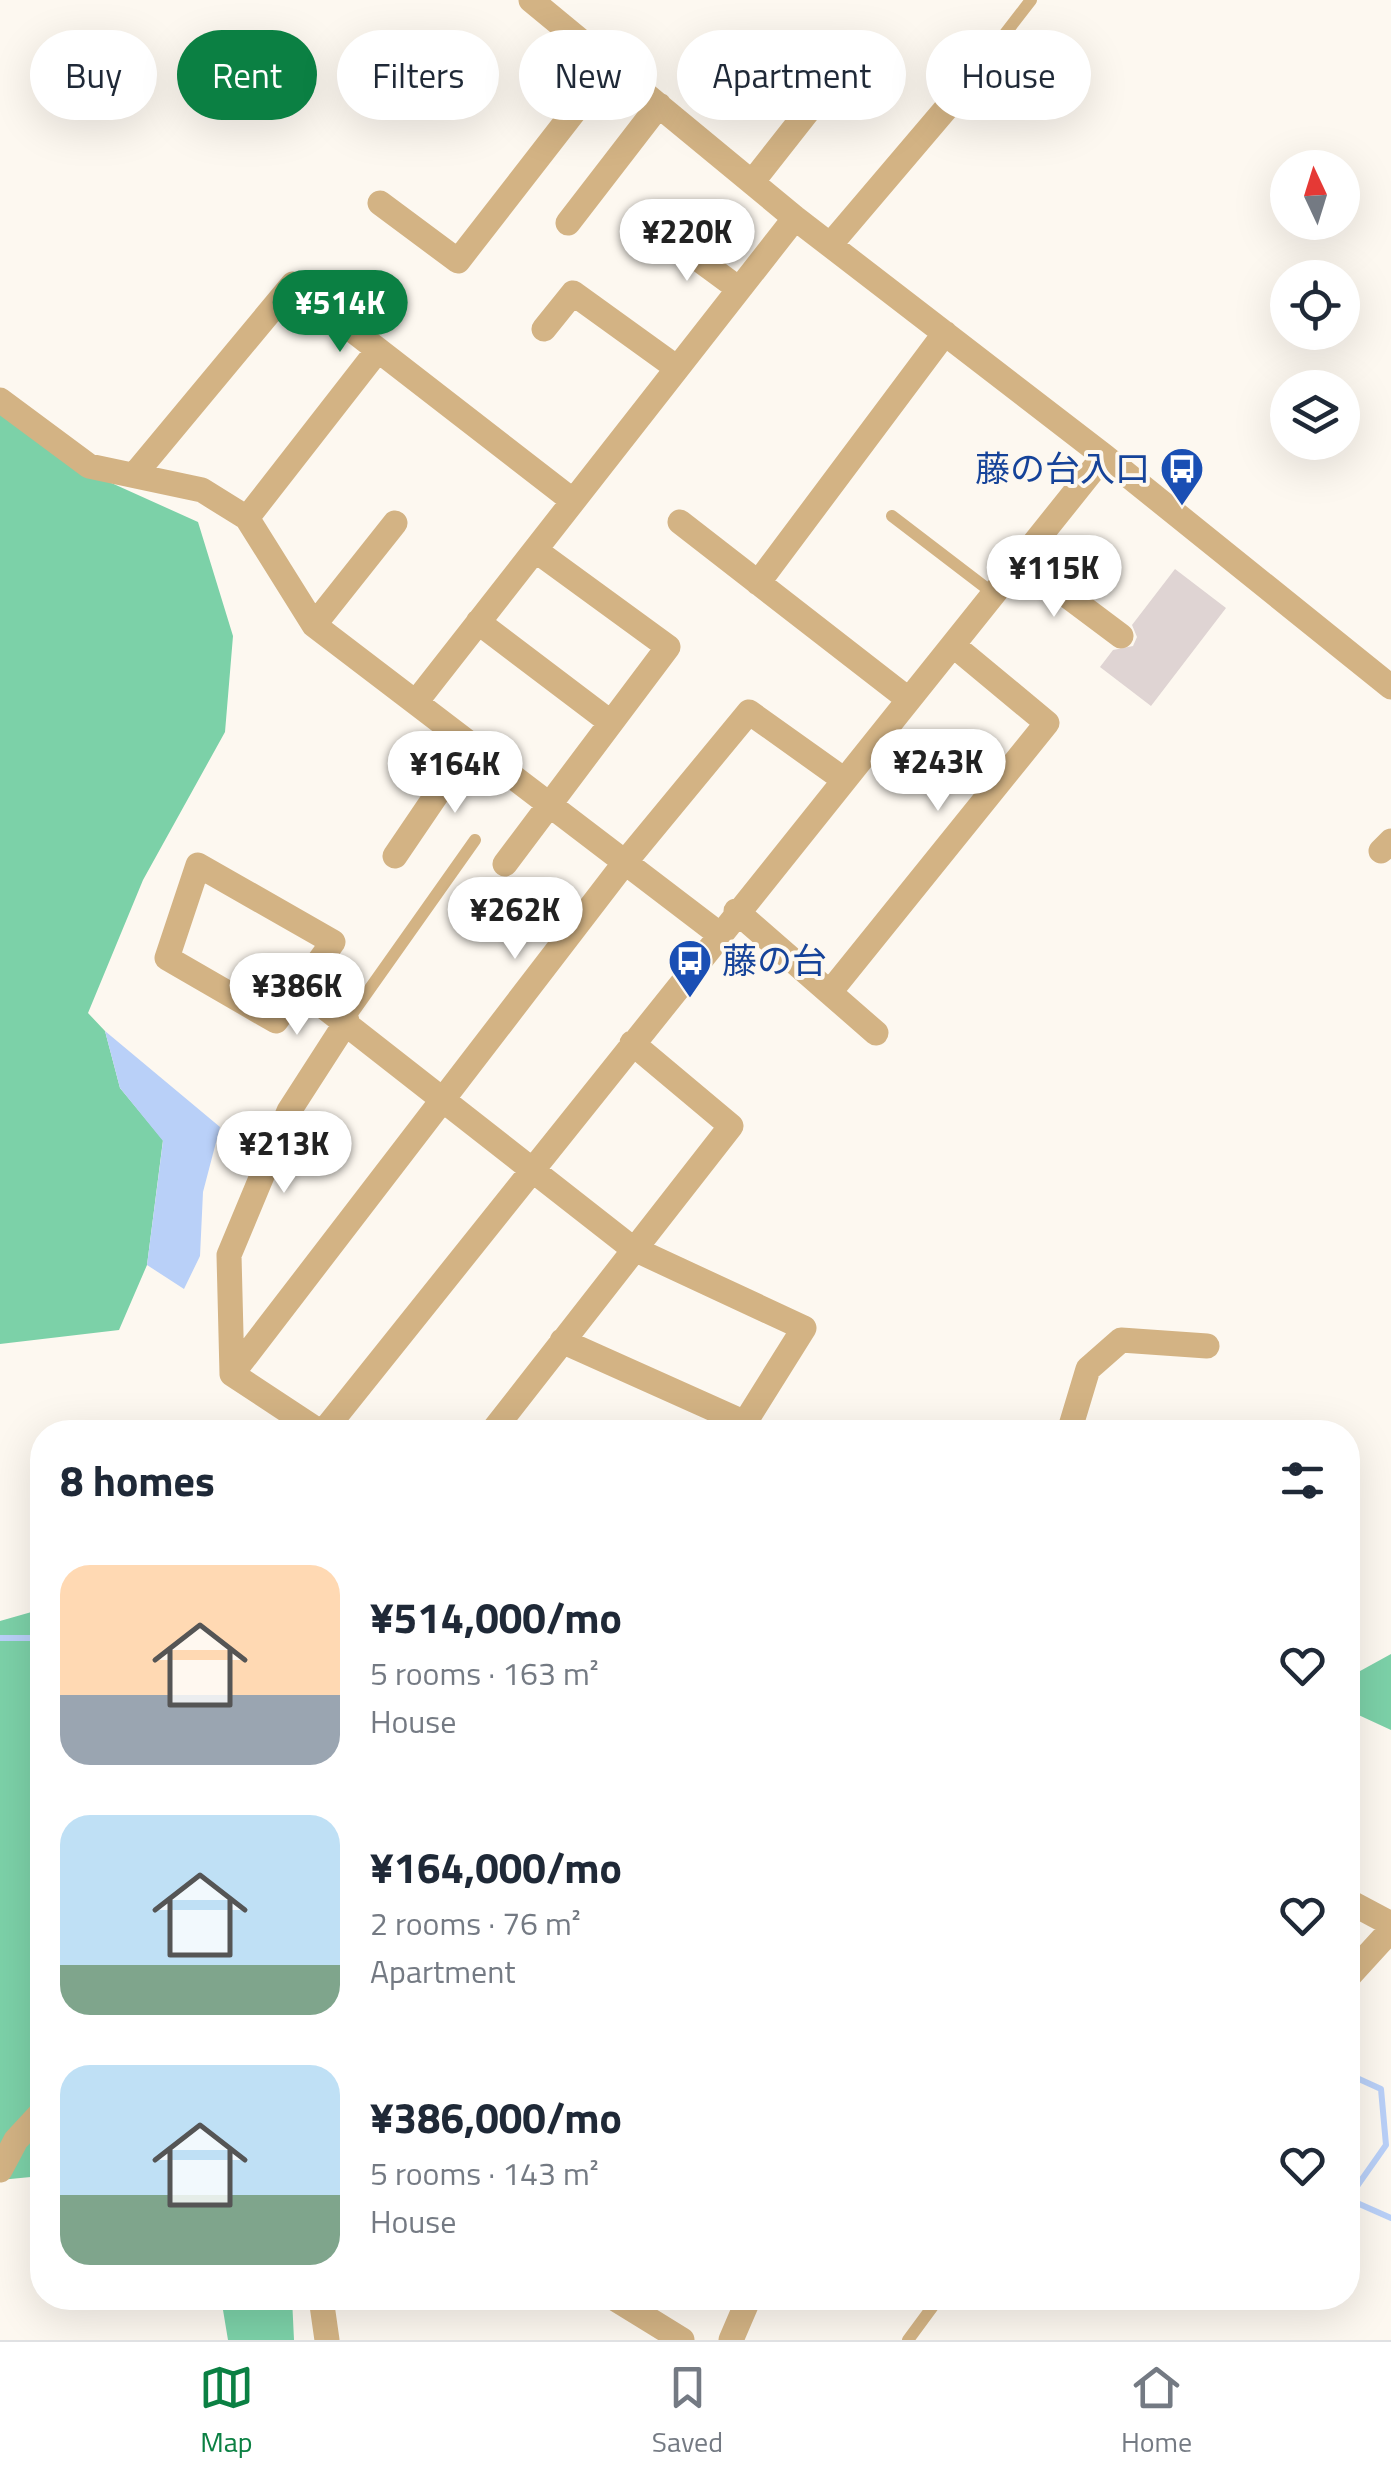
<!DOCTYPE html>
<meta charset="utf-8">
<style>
:root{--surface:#fff;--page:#f6f6f7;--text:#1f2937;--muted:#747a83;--line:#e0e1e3;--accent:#0b8043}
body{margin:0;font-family:"Titillium Web","Noto Sans JP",sans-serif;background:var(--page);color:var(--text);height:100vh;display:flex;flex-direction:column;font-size:38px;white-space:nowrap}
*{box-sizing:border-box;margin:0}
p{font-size:32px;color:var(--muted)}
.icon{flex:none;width:55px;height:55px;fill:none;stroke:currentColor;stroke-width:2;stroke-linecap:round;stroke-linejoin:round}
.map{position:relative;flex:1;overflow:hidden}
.details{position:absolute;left:30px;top:1420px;width:1330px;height:890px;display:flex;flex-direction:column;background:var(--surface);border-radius:40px;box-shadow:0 10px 40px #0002}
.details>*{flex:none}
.hud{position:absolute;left:30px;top:30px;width:1332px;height:90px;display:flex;gap:20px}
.needle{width:65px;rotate:356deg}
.fabs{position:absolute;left:1270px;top:150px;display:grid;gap:20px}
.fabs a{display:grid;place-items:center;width:90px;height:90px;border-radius:50%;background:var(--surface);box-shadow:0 10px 40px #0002;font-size:50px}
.price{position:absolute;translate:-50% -85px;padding:0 22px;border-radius:35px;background:#fff;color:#222;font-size:32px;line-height:65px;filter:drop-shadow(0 2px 5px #0008)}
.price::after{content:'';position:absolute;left:50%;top:60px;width:30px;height:22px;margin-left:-15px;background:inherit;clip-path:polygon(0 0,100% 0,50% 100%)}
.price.on{background:var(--accent);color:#fff}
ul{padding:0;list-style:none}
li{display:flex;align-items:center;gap:30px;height:250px;padding:0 30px}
li span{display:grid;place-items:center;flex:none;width:280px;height:200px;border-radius:30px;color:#555}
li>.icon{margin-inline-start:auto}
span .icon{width:120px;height:120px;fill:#fffc;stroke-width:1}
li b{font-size:42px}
h2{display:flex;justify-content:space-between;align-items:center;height:120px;padding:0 30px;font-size:42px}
.pill{padding:0 35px;border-radius:45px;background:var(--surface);box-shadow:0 10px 40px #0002;font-size:35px;line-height:90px}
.pill.on{background:var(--accent);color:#fff}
.tab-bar{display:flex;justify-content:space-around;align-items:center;height:140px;border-top:2px solid var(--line);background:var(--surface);font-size:28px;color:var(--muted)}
.tab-bar a{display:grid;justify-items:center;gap:5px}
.tab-bar .on{color:var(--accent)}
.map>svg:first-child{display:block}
.forest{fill:#7cd1a8}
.water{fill:#b9d0f8}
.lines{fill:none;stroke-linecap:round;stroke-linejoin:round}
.stream{stroke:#b9d0f8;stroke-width:6}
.building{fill:#dfd4d3}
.service{stroke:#d3b384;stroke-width:12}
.minor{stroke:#d3b384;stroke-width:25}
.labels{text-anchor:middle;stroke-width:8;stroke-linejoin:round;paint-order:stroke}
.transit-label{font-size:35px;fill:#164399;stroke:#fdf8f0;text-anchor:end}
</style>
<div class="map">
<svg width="1391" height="2340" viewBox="0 0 1391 2340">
<rect width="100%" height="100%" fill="#fdf8f0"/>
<path class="forest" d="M0,408L107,481L198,522L233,636L225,732L143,880L88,1013L105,1031L120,1088L163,1140L147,1265L119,1330L0,1344Z
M42,1609V2170L41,2176L0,2180V1621Z
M1391,1654V1730L1352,1712L1351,1676Z
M221,2298H292L294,2340H228Z"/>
<path class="water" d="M105,1031L220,1127L203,1192L200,1256L184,1289L147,1265L163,1141L120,1088Z"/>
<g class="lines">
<path class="stream" d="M0,1638H42
M1348,2074L1381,2089L1386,2145L1348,2199
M1348,2199L1391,2218"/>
</g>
<path class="building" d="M1175,569L1226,608L1151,706L1100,667L1113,650L1133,646L1137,637L1132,625Z"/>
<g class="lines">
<path class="service" d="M961,91L1031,0
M892,516L994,594
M347,1021L475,840
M908,2340L939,2298"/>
<path class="minor" d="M531,0L795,218L1104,456L1391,687
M753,181L845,64
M380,203L458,261L611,64
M568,223L659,105
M667,236L739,289
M830,245L961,91
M544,329L573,293L677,368
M0,400L89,466L202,490L247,518L314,625L719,934
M135,474L293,284L573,501
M247,518L378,350
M680,522L908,699
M1021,561L1121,636
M758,583L945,333
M478,622L610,722
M314,625L395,523
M416,702L795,218
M1381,851L1391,841
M395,856L471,744
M505,864L668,647L535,550
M198,865L333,942L276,1021L167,958Z
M736,911L876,1033
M300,988L632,1248L804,1328L739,1432
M830,992L1047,723L953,645
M562,1341L745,1423
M232,1374L626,861L749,712L843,779
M232,1374L229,1255L289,1111L347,1021
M232,1374L320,1432
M323,1432L1104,456
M492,1432L731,1126L632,1043
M1069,1432L1088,1369L1121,1340L1207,1346
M1348,1901L1391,1924
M1348,1977L1391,1930
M0,2170L16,2140L42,2112
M321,2298L327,2340
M614,2298L682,2340
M731,2340L749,2298"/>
</g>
<defs>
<symbol id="bus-pin" viewBox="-11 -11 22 30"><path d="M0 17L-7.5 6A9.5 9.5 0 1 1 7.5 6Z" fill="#1a4fb4" stroke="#fdf8f0"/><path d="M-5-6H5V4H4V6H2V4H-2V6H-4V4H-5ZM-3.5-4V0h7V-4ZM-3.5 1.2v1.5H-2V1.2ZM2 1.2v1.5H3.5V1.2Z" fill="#fff"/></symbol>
</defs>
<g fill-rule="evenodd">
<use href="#bus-pin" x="1157" y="444" width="50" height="68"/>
<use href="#bus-pin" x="665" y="936" width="50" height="68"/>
</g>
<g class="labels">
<g class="transit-label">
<text x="1150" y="481">藤の台入口</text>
<text x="722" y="973" text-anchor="start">藤の台</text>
</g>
</g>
</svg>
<div class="fabs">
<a><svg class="needle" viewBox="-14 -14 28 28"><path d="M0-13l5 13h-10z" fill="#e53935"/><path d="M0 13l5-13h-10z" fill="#747a83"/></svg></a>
<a><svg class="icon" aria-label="locate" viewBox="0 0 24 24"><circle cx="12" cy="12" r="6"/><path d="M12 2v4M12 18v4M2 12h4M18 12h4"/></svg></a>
<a><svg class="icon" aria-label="layers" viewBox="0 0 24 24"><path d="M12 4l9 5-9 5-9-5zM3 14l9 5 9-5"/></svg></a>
</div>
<b class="price" style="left:687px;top:284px">¥220K</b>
<b class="price on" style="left:340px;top:355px">¥514K</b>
<b class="price" style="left:1054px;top:620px">¥115K</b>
<b class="price" style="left:938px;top:814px">¥243K</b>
<b class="price" style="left:455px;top:816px">¥164K</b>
<b class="price" style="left:515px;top:962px">¥262K</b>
<b class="price" style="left:297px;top:1038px">¥386K</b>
<b class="price" style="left:284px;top:1196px">¥213K</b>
<div class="hud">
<a class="pill">Buy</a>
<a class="pill on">Rent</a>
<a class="pill">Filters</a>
<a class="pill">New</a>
<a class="pill">Apartment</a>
<a class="pill">House</a>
</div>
<section class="details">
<h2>8 homes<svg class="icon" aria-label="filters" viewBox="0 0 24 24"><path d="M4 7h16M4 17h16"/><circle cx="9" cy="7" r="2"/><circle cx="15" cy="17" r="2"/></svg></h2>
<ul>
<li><span style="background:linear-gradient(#ffd9b3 65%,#9aa5b1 0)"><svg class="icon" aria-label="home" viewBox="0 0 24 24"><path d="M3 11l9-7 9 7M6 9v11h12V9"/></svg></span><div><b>¥514,000/mo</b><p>5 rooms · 163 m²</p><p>House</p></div><svg class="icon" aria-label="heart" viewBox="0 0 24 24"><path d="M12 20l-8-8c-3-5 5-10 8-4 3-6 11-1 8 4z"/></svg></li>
<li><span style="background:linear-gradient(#bfe0f5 75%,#7fa58c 0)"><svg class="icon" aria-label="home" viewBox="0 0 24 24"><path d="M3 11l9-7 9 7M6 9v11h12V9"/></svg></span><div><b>¥164,000/mo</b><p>2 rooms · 76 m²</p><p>Apartment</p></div><svg class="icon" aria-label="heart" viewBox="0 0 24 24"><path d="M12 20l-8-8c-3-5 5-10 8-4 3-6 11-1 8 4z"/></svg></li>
<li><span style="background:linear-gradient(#bfe0f5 65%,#7fa58c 0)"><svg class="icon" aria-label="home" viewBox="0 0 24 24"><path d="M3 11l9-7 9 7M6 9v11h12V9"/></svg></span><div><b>¥386,000/mo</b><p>5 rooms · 143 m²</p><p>House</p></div><svg class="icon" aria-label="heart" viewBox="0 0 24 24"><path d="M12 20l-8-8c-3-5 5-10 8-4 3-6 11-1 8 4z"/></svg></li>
</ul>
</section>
</div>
<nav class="tab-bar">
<a class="on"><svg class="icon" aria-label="map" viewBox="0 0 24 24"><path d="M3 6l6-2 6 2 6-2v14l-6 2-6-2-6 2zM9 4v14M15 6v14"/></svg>Map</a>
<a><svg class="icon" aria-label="saved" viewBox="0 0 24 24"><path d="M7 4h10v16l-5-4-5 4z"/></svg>Saved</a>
<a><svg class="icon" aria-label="home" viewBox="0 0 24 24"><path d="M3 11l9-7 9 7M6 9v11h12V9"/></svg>Home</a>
</nav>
